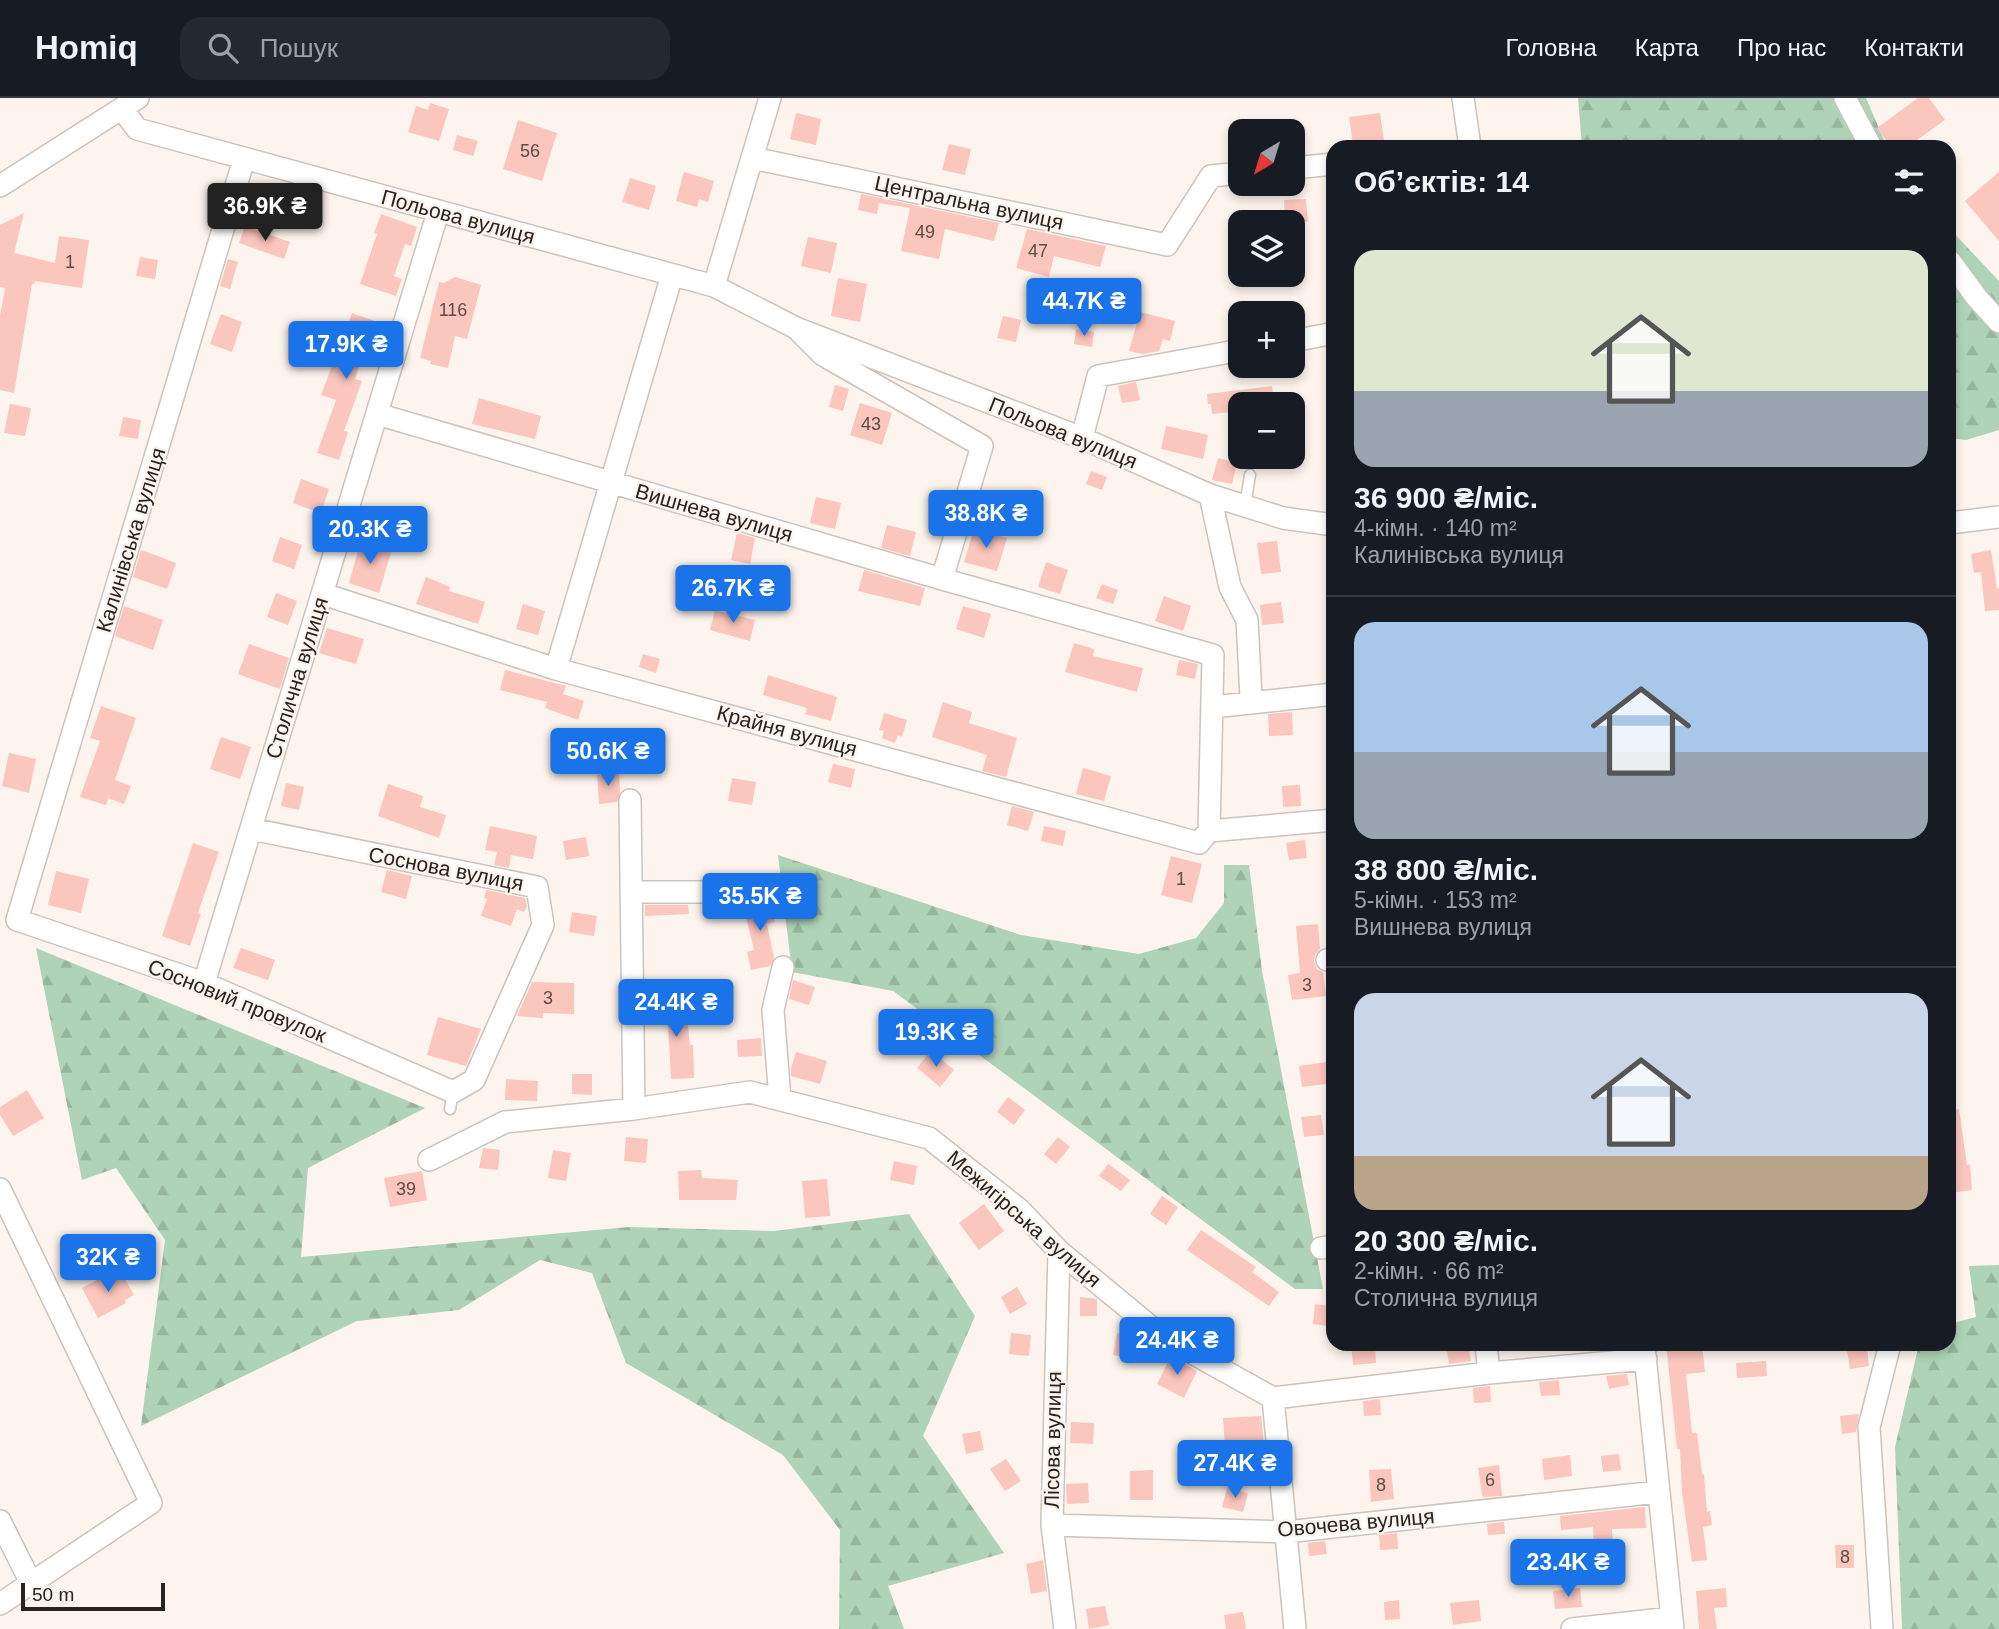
<!DOCTYPE html>
<html lang="uk">
<meta charset="utf-8">
<style>
:root{--surface:#171b24;--page:#242831;--text:#f1f3f6;--muted:#9ea1a6;--line:#363941;--accent:#1a73e8}
body{margin:0;font-family:Helvetica,sans-serif;background:var(--page);color:var(--text);height:100vh;display:flex;flex-direction:column;font-size:26px;white-space:nowrap}
*{box-sizing:border-box;margin:0}
p{font-size:23px;color:var(--muted)}
.icon{flex:none;width:38px;height:38px;fill:none;stroke:currentColor;stroke-width:2;stroke-linecap:round;stroke-linejoin:round}
.map{position:relative;flex:1;overflow:hidden}
.panel{position:absolute;left:1326px;top:42px;width:630px;height:1211px;display:flex;flex-direction:column;background:var(--surface);border-radius:21px;box-shadow:0 4px 10px #0003}
.panel>*{flex:none}
.needle{width:46px;rotate:218deg}
.tools{position:absolute;left:1228px;top:21px;display:grid;gap:14px}
.tools a{display:grid;place-items:center;width:77px;height:77px;border-radius:14px;background:var(--surface);box-shadow:0 4px 10px #0003;font-size:35px}
.scale{position:absolute;left:21px;bottom:18px;width:144px;box-sizing:border-box;padding-left:7px;border:4px solid #262320;border-top:0;font-size:19px;line-height:24px;white-space:nowrap;color:#262320;-webkit-text-stroke:5px #fdf4ed;paint-order:stroke}
.price{position:absolute;translate:-50% -60px;padding:0 16px;border-radius:7px;background:var(--accent);color:#fff;font-size:23px;line-height:46px;filter:drop-shadow(0 2px 4px #0008)}
.price::after{content:'';position:absolute;left:50%;top:42px;width:21px;height:16px;margin-left:-10px;background:inherit;clip-path:polygon(0 0,100% 0,50% 100%)}
.price.selected{background:#222;color:#fff}
ul{padding:0;list-style:none}
li{display:grid;align-content:center;gap:14px;height:371px;padding:0 28px}
li+li{border-top:2px solid var(--line)}
li span{display:grid;place-items:center;height:217px;border-radius:21px;color:#555}
li>.icon{margin-inline-start:auto}
span .icon{width:126px;height:126px;fill:#fffc;stroke-width:1}
li b{font-size:30px}
h2{display:flex;justify-content:space-between;align-items:center;height:84px;padding:0 28px;font-size:30px}
header{display:flex;align-items:center;gap:42px;box-sizing:border-box;height:98px;padding:0 35px;background:var(--surface);border-bottom:2px solid var(--line)}
header strong{font-size:33px}
nav{display:flex;gap:38px;margin-inline-start:auto;font-size:24px}
.search{width:490px;height:63px;background:var(--page);display:flex;align-items:center;gap:18px;box-sizing:border-box;padding:0 24px;border-radius:21px;color:var(--muted);font-size:26px}
.map>svg:first-child{display:block}
.forest{fill:url(#forest-firs)}
.building{fill:#fbc6be}
.lines{fill:none;stroke-linecap:round;stroke-linejoin:round}
.lane-casing{stroke:#cbc3bc;stroke-width:13}
.street-casing{stroke:#cbc3bc;stroke-width:24}
.lane{stroke:#fff;stroke-width:10}
.street{stroke:#fff;stroke-width:21}
.labels{text-anchor:middle;stroke-width:5;stroke-linejoin:round;paint-order:stroke}
.number-label{font-size:18px;fill:#5b4c48}
.street-label{font-size:21px;fill:#262320;stroke:#fdf4ed}
</style>
<header>
<strong>Homiq</strong>
<div class="search"><svg class="icon" aria-label="search" viewBox="0 0 24 24"><circle cx="10" cy="10" r="6"/><path d="M15 15l6 6"/></svg>Пошук</div>
<nav><a>Головна</a><a>Карта</a><a>Про нас</a><a>Контакти</a></nav>
</header>
<div class="map">
<svg width="1999" height="1531" viewBox="0 0 1999 1531">
<defs>
<pattern id="forest-firs" width="22" height="20" patternUnits="userSpaceOnUse" patternTransform="scale(1.75)"><rect width="22" height="20" fill="#afd3b6"/><path d="M5 1l3.5 6h-7zM16 11l3.5 6h-7z" fill="#96b59c"/></pattern>
</defs>
<rect width="100%" height="100%" fill="#fdf4ed"/>
<path class="forest" d="M1578,0H1866L1887,49H1582Z
M1950,131L1999,183V332L1966,342L1950,340Z
M778,757L1021,837L1139,856L1196,840L1224,805V767H1249L1262,873L1323,1191H1295L893,893L792,874Z
M36,850L425,1010L308,1070L301,1159L629,1129L774,1133L909,1116L975,1218L923,1338L1004,1455L888,1488L904,1531H839L840,1432L783,1357L626,1265L592,1175L540,1162L459,1212L357,1223L141,1328L165,1142L116,1070L82,1082Z
M1999,1167V1531H1902L1895,1349L1919,1246H1950V1226L1976,1219L1969,1168Z"/>
<path class="building" d="M1918,0H1929L1945,22L1907,49H1891L1877,30Z
M430,5L449,11L439,43L408,34L416,8L428,12Z
M796,15L821,21L816,47L790,41Z
M1380,15L1384,42L1353,46L1349,19Z
M518,22L557,35L542,83L503,71Z
M457,37L478,43L473,58L453,52Z
M949,46L971,51L965,77L942,72Z
M684,74L714,83L708,104L699,101L697,109L676,103Z
M1999,74V143L1965,103Z
M630,80L656,88L649,112L622,104Z
M861,96L999,125L994,143L945,131L939,161L901,153L910,110L879,105L877,116L858,112Z
M1306,101L1308,124H1285L1284,102Z
M24,115L14,155L55,165L59,138L89,142L82,190L35,183L34,186H32L14,295L0,292V218L5,190L0,189V127Z
M381,116L417,129L411,148L405,146L394,178L402,181L396,198L360,186L377,136L374,135Z
M245,128L290,144L284,161L239,145Z
M1027,131L1106,148L1100,169L1054,158L1049,179L1016,170Z
M808,139L837,145L831,175L801,168Z
M140,159L158,162L155,181L136,178Z
M228,161L238,164L230,191L220,188Z
M455,179L481,187L467,241L455,238L448,270L430,266L431,263L420,260L439,184L444,185Z
M838,180L867,186L860,224L831,218Z
M1140,214L1175,223L1170,243L1163,241L1159,253L1143,256L1129,253Z
M352,215L383,226L374,252L366,249L355,281L362,283L344,333L348,334L339,362L317,355L336,302L321,297Z
M221,216L242,224L232,254L210,246Z
M1003,218L1021,222L1016,244L997,240Z
M1076,231L1094,234L1092,249L1074,246Z
M1136,284L1140,302L1122,305L1118,288Z
M835,287L849,291L843,313L829,309Z
M1272,288L1274,306H1230L1231,314L1212,316L1211,306H1208L1207,296Z
M479,300L541,318L535,341L472,326Z
M860,305L892,315L882,347L850,337Z
M10,306L31,310L25,338L4,335Z
M123,319L141,322L138,341L119,338Z
M1166,328L1208,337L1203,361L1161,351Z
M1218,360L1237,365L1232,386L1212,382Z
M1091,373L1107,379L1102,392L1086,386Z
M301,381L329,391L321,415L293,405Z
M816,399L841,405L835,431L810,425Z
M887,427L916,434L910,458L881,450Z
M974,431L1007,440L997,473L964,464Z
M737,435L755,440L750,466L731,462Z
M280,439L302,447L294,471L272,463Z
M361,442L392,451L379,495L349,485Z
M1277,443L1281,474L1261,476L1257,445Z
M141,452L176,465L167,491L133,479Z
M1991,452L1997,491L1999,490V512L1985,513L1981,474L1974,475L1971,456Z
M1046,464L1068,472L1060,496L1038,489Z
M864,472L925,490L920,508L858,493Z
M426,479L450,489L449,493L485,504L478,526L416,506Z
M1102,486L1118,492L1113,506L1096,500Z
M276,495L297,503L288,527L267,519Z
M1164,498L1191,508L1183,533L1155,523Z
M1281,504L1284,525L1262,527L1260,507Z
M523,506L545,513L538,537L516,531Z
M124,508L163,522L153,552L115,538Z
M963,508L991,516L984,540L956,531Z
M715,512L755,522L750,543L710,532Z
M327,530L364,541L356,566L319,555Z
M1074,545L1094,551L1093,558L1143,570L1137,594L1065,574Z
M249,546L289,560L280,591L238,576Z
M643,556L660,561L656,575L639,569Z
M1179,562L1198,566L1195,581L1176,577Z
M505,572L566,588L563,596L584,603L578,622L545,610L547,604L500,592Z
M768,577L837,599L831,623L805,616L807,610L763,597Z
M943,604L972,614L969,625L1017,640L1006,679L982,673L987,657L932,639Z
M101,608L136,620L115,682L131,688L124,706L108,700L106,707L80,699L100,643L90,640Z
M1292,614L1293,637L1269,638L1268,616Z
M884,615L907,622L902,639L898,637L895,645L882,640L884,633L879,632Z
M635,634L661,643L655,660L629,651Z
M221,639L251,649L240,681L210,671Z
M9,655L36,661L29,695L2,688Z
M833,666L855,671L851,690L828,684Z
M1083,670L1111,678L1104,703L1076,696Z
M619,676L620,694L617,704L599,706L597,677Z
M732,680L756,684L752,707L728,703Z
M286,685L304,689L299,712L281,708Z
M388,686L423,698L420,709L446,717L439,740L378,718Z
M1300,687L1301,708L1283,709L1282,688Z
M1012,708L1034,714L1028,733L1007,727Z
M490,728L537,738L533,761L511,757L509,770L494,767L497,754L485,752Z
M1044,728L1066,733L1063,748L1041,743Z
M586,739L589,758L566,762L563,743Z
M1305,742L1307,760L1289,762L1286,745Z
M193,745L219,754L198,815L201,816L190,848L162,838Z
M1171,758L1202,766L1192,805L1161,797Z
M387,772L412,778L406,801L381,794Z
M56,773L89,781L81,815L48,807Z
M486,792L525,800L527,808L524,814L517,811L511,828L481,818L487,801L484,800Z
M770,801L775,824L767,826L774,860L770,868L751,872L747,854L754,852L743,807Z
M645,807H688L689,816L645,818Z
M572,814L597,818L594,838L569,834Z
M1318,826L1320,851L1315,857L1314,863L1317,871L1323,874L1326,898L1292,902L1288,877L1300,875L1296,828Z
M241,850L275,862L268,882L233,870Z
M793,882L815,889L809,907L789,901Z
M532,884L574,885V916L543,915V920L517,918Z
M671,903L672,912L686,911L690,947H693L694,980L671,981L668,925L652,927L650,905Z
M438,919L481,931L466,968L427,957Z
M761,940L762,958L738,959L737,942Z
M931,953L954,972L940,989L917,970Z
M796,954L827,963L820,986L791,978V970Z
M1334,963V985L1302,989L1299,968Z
M572,976H592V997L572,996Z
M506,981L538,983L537,1003L505,1002Z
M27,992L44,1020L13,1038L0,1017V1009Z
M1008,999L1025,1012L1014,1027L997,1014Z
M1959,1011L1967,1067L1970,1066L1972,1092L1950,1095V1012Z
M1321,1017L1324,1037L1304,1039L1301,1019Z
M626,1039L648,1041L646,1065L624,1063Z
M1058,1039L1070,1049L1056,1066L1044,1056Z
M483,1050L500,1052L498,1072L479,1070Z
M553,1052L571,1055L566,1083L548,1080Z
M894,1063L917,1068L914,1087L890,1082Z
M1108,1066L1130,1082L1121,1093L1099,1078Z
M701,1072L702,1080L738,1082L736,1102H679L678,1073Z
M422,1073L427,1102L390,1109L384,1080Z
M827,1081L830,1118L805,1120L802,1083Z
M1162,1098L1178,1109L1166,1127L1150,1116Z
M984,1106L1004,1133L979,1152L959,1125Z
M1201,1132L1256,1169L1252,1174L1279,1194L1269,1208L1187,1152Z
M121,1174L134,1197L125,1202L126,1205L98,1220L82,1190L110,1175L112,1179Z
M1017,1189L1027,1206L1010,1216L1001,1199Z
M1080,1199L1097,1201V1218H1080Z
M1315,1206L1331,1208L1328,1228L1313,1226Z
M1011,1235L1031,1237L1029,1258L1009,1256Z
M1117,1235L1140,1240L1136,1261L1113,1257Z
M1351,1246H1375L1376,1265L1353,1267Z
M1446,1246H1468L1471,1263L1449,1266Z
M1666,1246H1702L1705,1274L1686,1276L1692,1335H1697L1702,1376H1704L1707,1414L1710,1413L1712,1427L1703,1429L1707,1462L1692,1464L1682,1395L1680,1351H1677Z
M1867,1250L1869,1268L1850,1271L1847,1252Z
M1171,1258L1197,1273L1184,1300L1157,1286Z
M1766,1263L1767,1278L1737,1280L1736,1265Z
M1627,1276L1629,1287L1609,1291L1606,1278Z
M1559,1282L1560,1297L1541,1298L1539,1284Z
M1490,1288L1491,1304L1474,1305L1473,1290Z
M1380,1301L1381,1317L1364,1318L1363,1303Z
M1859,1316L1856,1334L1842,1336L1840,1318Z
M1261,1318L1264,1346L1225,1348L1223,1320Z
M1071,1324L1094,1325L1093,1346L1070,1345Z
M980,1333L984,1352L966,1356L962,1336Z
M1619,1356L1621,1372L1603,1374L1601,1358Z
M1570,1357L1572,1378L1544,1382L1542,1361Z
M1006,1361L1021,1383L1005,1393L990,1371Z
M1499,1367L1502,1398L1484,1399L1482,1397L1478,1370Z
M1391,1371L1394,1401L1371,1404L1369,1372Z
M1153,1372V1402H1130V1373Z
M1088,1385L1089,1405L1067,1406L1066,1386Z
M1227,1390L1248,1395L1243,1414L1222,1409Z
M1645,1409L1646,1430L1612,1431L1613,1449H1594L1593,1429L1561,1432L1560,1418Z
M1504,1424L1505,1436L1488,1437L1487,1426Z
M1397,1435L1398,1451L1380,1452L1379,1437Z
M1325,1443L1327,1456L1309,1458L1308,1445Z
M1835,1447H1854V1470H1836Z
M1043,1462L1047,1493L1031,1496L1026,1466Z
M1580,1490L1582,1509L1555,1511L1553,1493Z
M1726,1490L1727,1509L1714,1510L1717,1531H1699L1696,1493Z
M1399,1502L1400,1521L1385,1522L1384,1504Z
M1479,1502L1481,1523L1453,1527L1450,1505Z
M1105,1508L1109,1527L1089,1531L1086,1511Z
M1243,1514L1246,1531H1226L1224,1517Z"/>
<g class="lines">
<defs>
<path id="lane" d="M1245,408L1250,377
M450,1011L453,994"/>
<path id="street" d="M770,0L752,60L1167,147L1211,78L1241,75
M1463,0L1470,49
M1845,0L1871,49
M122,11L137,31L714,188L796,230L1082,340L1210,397L1283,420L1334,427
M244,61L17,822L204,885L453,994L474,982L543,827L537,789L251,731
M1293,70L1334,66
M0,88L138,0
M1950,163L1977,200L1999,224
M714,188L752,60
M800,234L823,257L982,348L942,481
M1293,243L1334,235
M377,316L942,481L1213,557L1209,733L1334,722
M1082,340L1098,278L1241,252
M1210,397L1230,489L1247,522L1251,599
M1950,425L1999,419
M323,496L556,571L1199,745L1209,733
M556,571L672,177
M1213,609L1334,596
M630,702L634,1011
M631,794H741
M1327,862L1334,861
M204,885L438,114
M780,1002L773,912L783,869
M429,1062L505,1024L634,1011L750,994L929,1040L1020,1112L1059,1153L1162,1238L1273,1300L1489,1275L1646,1261
M0,1091L151,1405L0,1506
M1321,1150L1334,1148
M1059,1153L1052,1427L1065,1531
M1486,1246L1489,1275
M1644,1248L1673,1531
M1273,1300L1295,1531
M0,1423L31,1485
M1052,1427L1286,1434L1658,1394
M1572,1531L1672,1520
M1882,1531L1869,1329L1890,1246"/>
</defs>
<use href="#lane" class="lane-casing"/>
<use href="#street" class="street-casing"/>
<use href="#lane" class="lane"/>
<use href="#street" class="street"/>
</g>
<g class="labels">
<g class="number-label">
<text x="530" y="59">56</text>
<text x="925" y="140">49</text>
<text x="1038" y="159">47</text>
<text x="70" y="170">1</text>
<text x="453" y="218">116</text>
<text x="871" y="332">43</text>
<text x="1181" y="787">1</text>
<text x="1307" y="893">3</text>
<text x="548" y="906">3</text>
<text x="406" y="1097">39</text>
<text x="1490" y="1388">6</text>
<text x="1381" y="1393">8</text>
<text x="1845" y="1465">8</text>
</g>
<g class="street-label">
<text transform="translate(969 105) rotate(12)" y="7">Центральна вулиця</text>
<text transform="translate(458 119) rotate(15)" y="7">Польова вулиця</text>
<text transform="translate(1063 335) rotate(22)" y="7">Польова вулиця</text>
<text transform="translate(714 415) rotate(16)" y="7">Вишнева вулиця</text>
<text transform="translate(131 442) rotate(-73)" y="7">Калинівська вулиця</text>
<text transform="translate(297 580) rotate(-73)" y="7">Столична вулиця</text>
<text transform="translate(787 633) rotate(15)" y="7">Крайня вулиця</text>
<text transform="translate(446 771) rotate(11)" y="7">Соснова вулиця</text>
<text transform="translate(237 903) rotate(22)" y="7">Сосновий провулок</text>
<text transform="translate(1024 1121) rotate(41)" y="7">Межигірська вулиця</text>
<text transform="translate(1053 1342) rotate(-89)" y="7">Лісова вулиця</text>
<text transform="translate(1356 1425) rotate(-5)" y="7">Овочева вулиця</text>
</g>
</g>
</svg>
<div class="tools">
<a><svg class="needle" viewBox="-14 -14 28 28"><path d="M0-13l5 13h-10z" fill="#e53935"/><path d="M0 13l5-13h-10z" fill="#9ea1a6"/></svg></a>
<a><svg class="icon" aria-label="layers" viewBox="0 0 24 24"><path d="M12 4l9 5-9 5-9-5zM3 14l9 5 9-5"/></svg></a>
<a>+</a>
<a>−</a>
</div>
<div class="scale">50 m</div>
<b class="price selected" style="left:265px;top:145px">36.9K ₴</b>
<b class="price" style="left:1084px;top:240px">44.7K ₴</b>
<b class="price" style="left:346px;top:283px">17.9K ₴</b>
<b class="price" style="left:986px;top:452px">38.8K ₴</b>
<b class="price" style="left:370px;top:468px">20.3K ₴</b>
<b class="price" style="left:733px;top:527px">26.7K ₴</b>
<b class="price" style="left:608px;top:690px">50.6K ₴</b>
<b class="price" style="left:760px;top:835px">35.5K ₴</b>
<b class="price" style="left:676px;top:941px">24.4K ₴</b>
<b class="price" style="left:936px;top:971px">19.3K ₴</b>
<b class="price" style="left:108px;top:1196px">32K ₴</b>
<b class="price" style="left:1177px;top:1279px">24.4K ₴</b>
<b class="price" style="left:1235px;top:1402px">27.4K ₴</b>
<b class="price" style="left:1568px;top:1501px">23.4K ₴</b>
<section class="panel">
<h2>Об’єктів: 14<svg class="icon" aria-label="filters" viewBox="0 0 24 24"><path d="M4 7h16M4 17h16"/><circle cx="9" cy="7" r="2"/><circle cx="15" cy="17" r="2"/></svg></h2>
<ul>
<li><span style="background:linear-gradient(#dfe7d0 65%,#9aa5b1 0)"><svg class="icon" aria-label="home" viewBox="0 0 24 24"><path d="M3 11l9-7 9 7M6 9v11h12V9"/></svg></span><div><b>36 900 ₴/міс.</b><p>4-кімн. · 140 m²</p><p>Калинівська вулиця</p></div></li>
<li><span style="background:linear-gradient(#a9c7e8 60%,#9aa5b1 0)"><svg class="icon" aria-label="home" viewBox="0 0 24 24"><path d="M3 11l9-7 9 7M6 9v11h12V9"/></svg></span><div><b>38 800 ₴/міс.</b><p>5-кімн. · 153 m²</p><p>Вишнева вулиця</p></div></li>
<li><span style="background:linear-gradient(#c9d6e8 75%,#b9a48a 0)"><svg class="icon" aria-label="home" viewBox="0 0 24 24"><path d="M3 11l9-7 9 7M6 9v11h12V9"/></svg></span><div><b>20 300 ₴/міс.</b><p>2-кімн. · 66 m²</p><p>Столична вулиця</p></div></li>
</ul>
</section>
</div>
